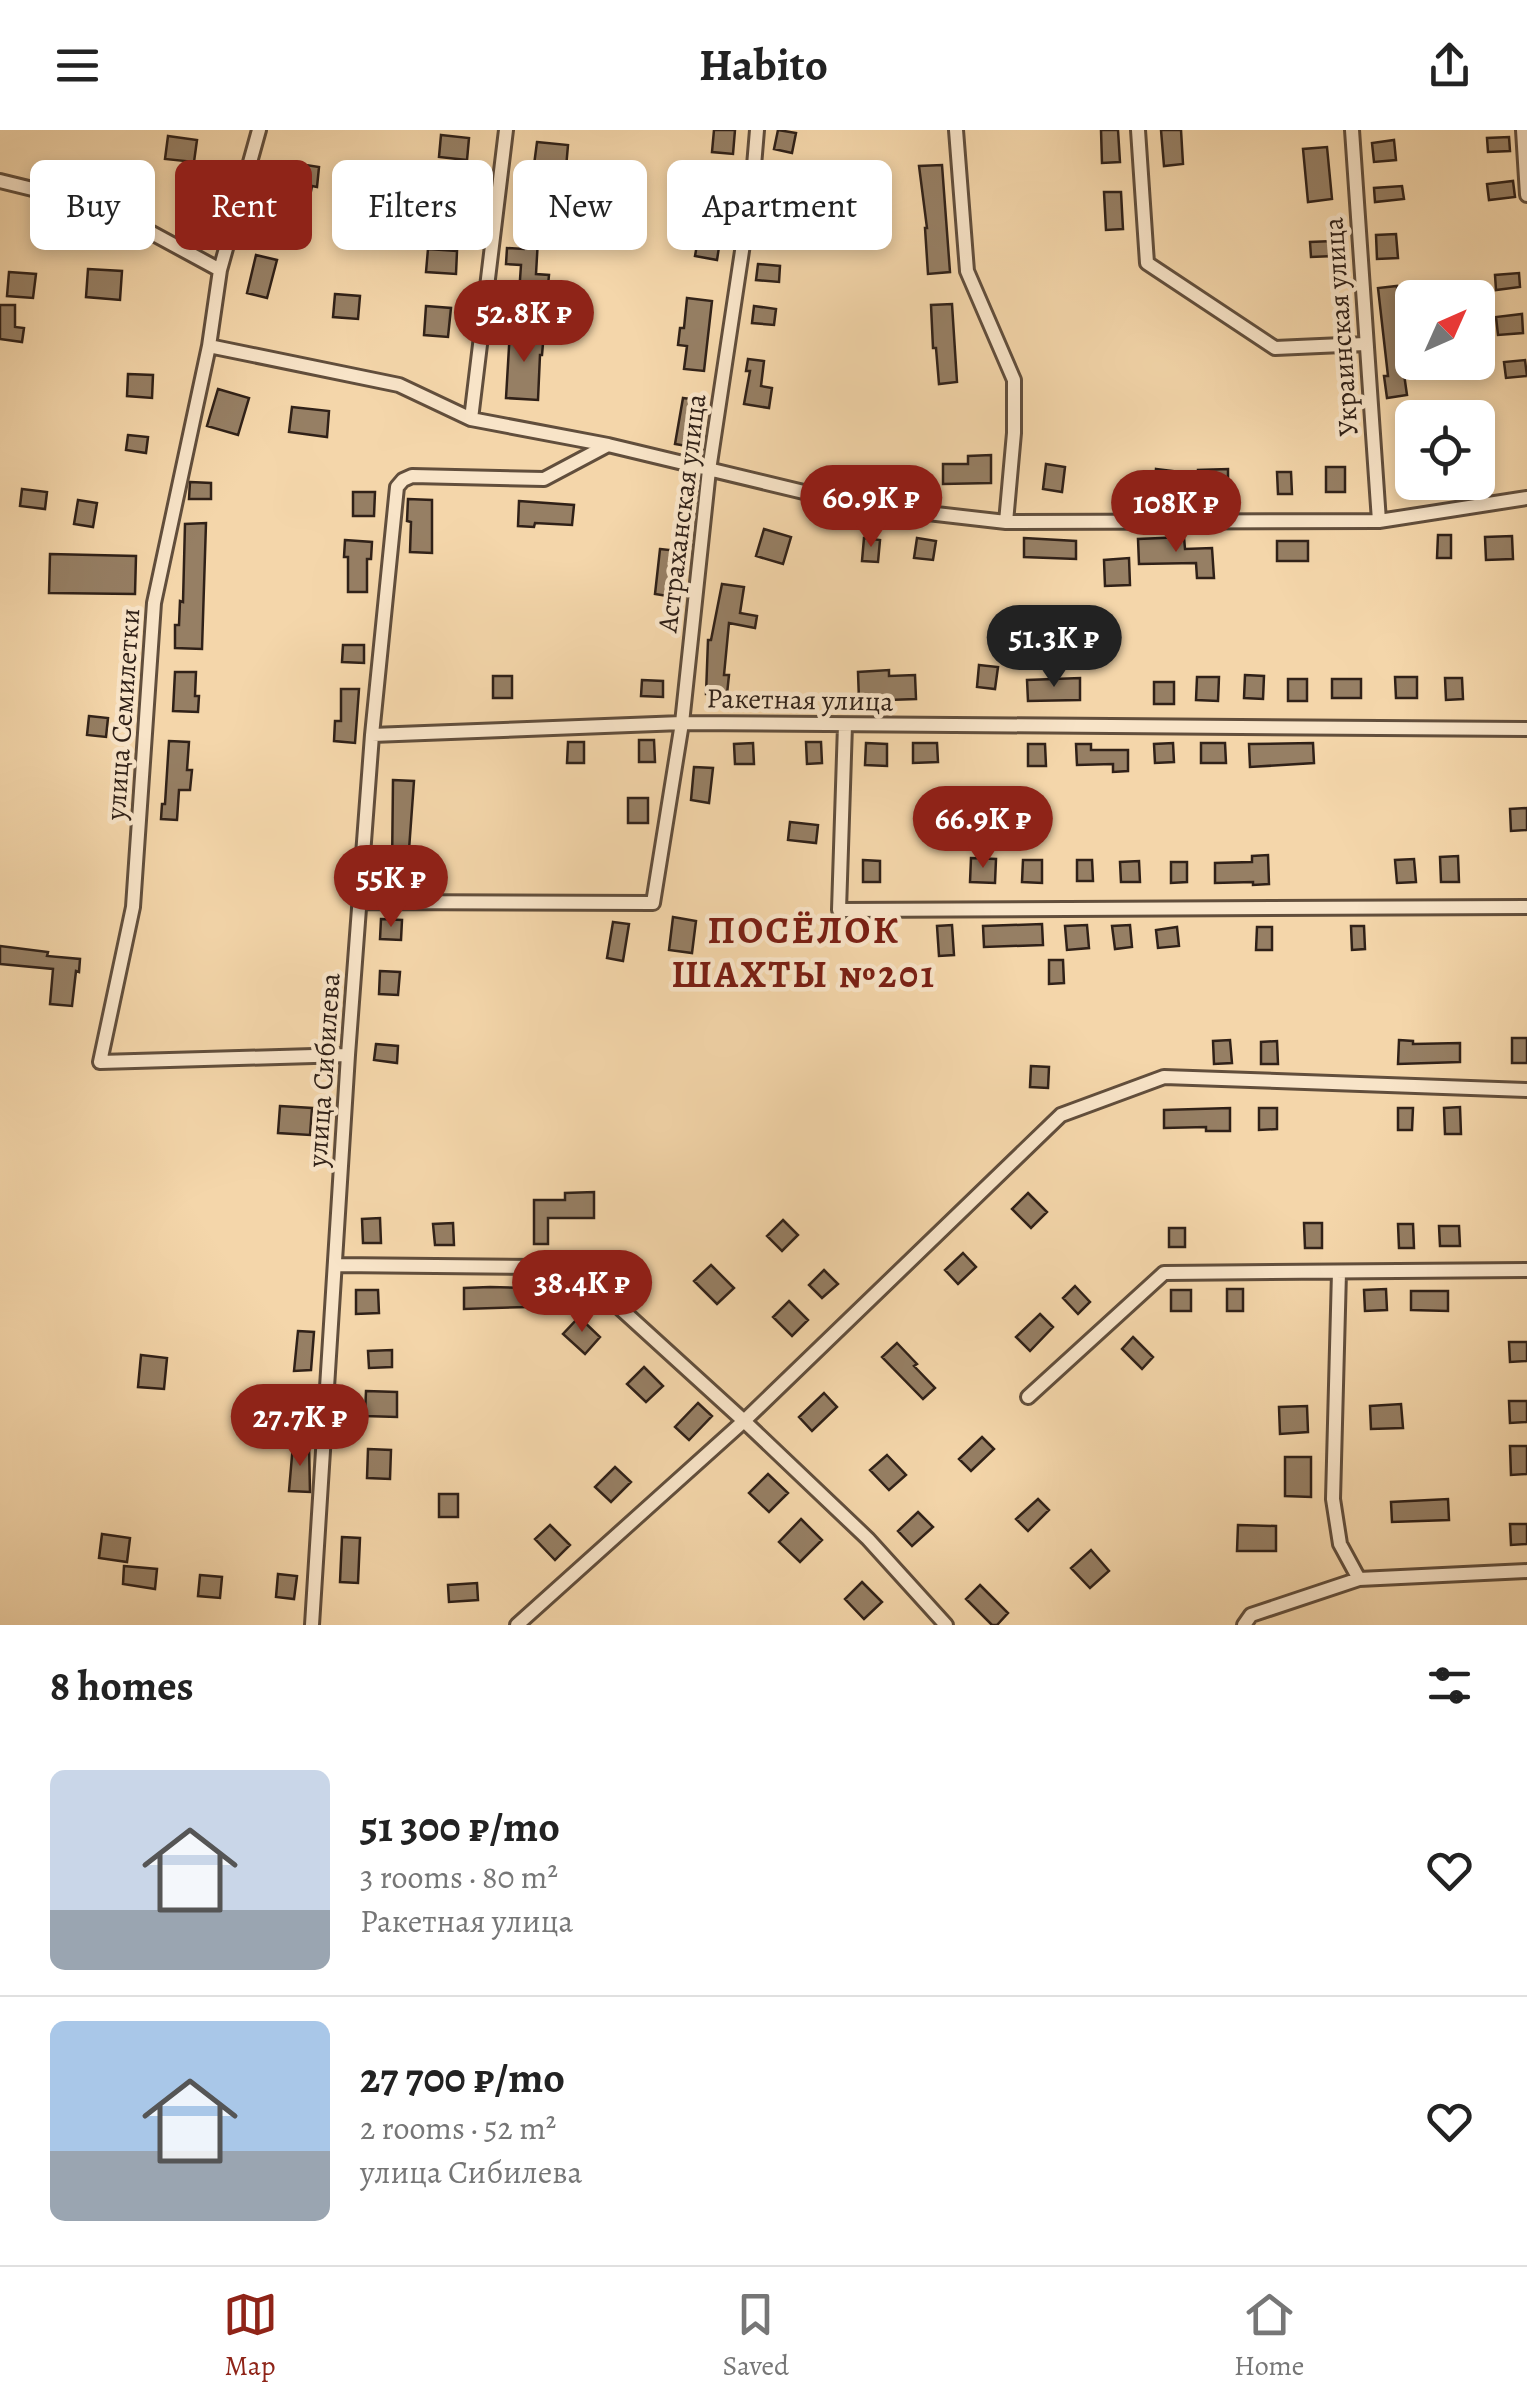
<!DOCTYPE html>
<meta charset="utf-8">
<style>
:root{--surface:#fff;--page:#f6f6f6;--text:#222;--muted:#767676;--line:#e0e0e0;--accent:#8f2418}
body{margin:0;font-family:Alegreya,serif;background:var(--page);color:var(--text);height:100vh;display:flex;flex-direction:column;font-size:38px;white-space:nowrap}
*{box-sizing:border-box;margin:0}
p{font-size:32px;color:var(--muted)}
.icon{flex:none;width:55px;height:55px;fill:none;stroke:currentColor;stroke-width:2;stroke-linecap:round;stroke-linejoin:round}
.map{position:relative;height:1495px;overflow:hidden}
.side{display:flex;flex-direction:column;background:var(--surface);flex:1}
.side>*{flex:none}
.banner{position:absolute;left:30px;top:30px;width:1000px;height:90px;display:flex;gap:20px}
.needle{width:65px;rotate:45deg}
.tools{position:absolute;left:1395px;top:150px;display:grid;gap:20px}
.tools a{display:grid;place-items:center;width:100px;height:100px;border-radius:15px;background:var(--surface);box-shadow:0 5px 15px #0003;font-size:50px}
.price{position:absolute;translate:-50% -85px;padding:0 22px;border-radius:35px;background:var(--accent);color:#fff;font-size:32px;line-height:65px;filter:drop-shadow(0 2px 5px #0008)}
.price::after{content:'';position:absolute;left:50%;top:60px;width:30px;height:22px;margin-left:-15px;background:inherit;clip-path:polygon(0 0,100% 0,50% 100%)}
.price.active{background:#222;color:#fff}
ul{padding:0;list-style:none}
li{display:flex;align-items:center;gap:30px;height:250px;padding:0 50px}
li+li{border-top:2px solid var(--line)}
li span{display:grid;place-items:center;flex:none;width:280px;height:200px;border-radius:15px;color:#555}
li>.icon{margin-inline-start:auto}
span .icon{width:120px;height:120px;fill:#fffc;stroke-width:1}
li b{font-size:42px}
h2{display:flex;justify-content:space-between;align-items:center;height:120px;padding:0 50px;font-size:42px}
.pill{padding:0 35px;border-radius:15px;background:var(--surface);box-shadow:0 5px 15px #0003;font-size:35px;line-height:90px}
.pill.active{background:var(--accent);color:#fff}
header{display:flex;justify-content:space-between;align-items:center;height:130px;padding:0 50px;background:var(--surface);font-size:45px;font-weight:700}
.tabs{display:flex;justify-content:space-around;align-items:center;height:140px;border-top:2px solid var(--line);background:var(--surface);font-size:28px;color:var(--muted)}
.tabs a{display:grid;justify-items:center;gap:5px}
.tabs .active{color:var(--accent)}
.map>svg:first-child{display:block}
.building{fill:#967f64;stroke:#302118;stroke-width:2.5}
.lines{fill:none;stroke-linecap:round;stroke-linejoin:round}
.street-casing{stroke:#614e3c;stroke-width:18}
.street{stroke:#f8e4c8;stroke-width:12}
.labels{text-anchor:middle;stroke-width:9;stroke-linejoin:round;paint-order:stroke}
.street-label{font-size:28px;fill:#302118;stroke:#f8e4c8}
.district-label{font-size:38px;font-weight:bold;letter-spacing:2.5px;fill:#7a1f14;stroke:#f8e4c8}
</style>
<header><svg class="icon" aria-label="menu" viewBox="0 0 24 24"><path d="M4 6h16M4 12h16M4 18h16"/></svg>Habito<svg class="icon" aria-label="share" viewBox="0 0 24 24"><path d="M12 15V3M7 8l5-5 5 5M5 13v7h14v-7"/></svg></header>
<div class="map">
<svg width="1527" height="1495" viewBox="0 0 1527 1495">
<rect width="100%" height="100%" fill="#f4d6aa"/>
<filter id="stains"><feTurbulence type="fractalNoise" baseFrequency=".002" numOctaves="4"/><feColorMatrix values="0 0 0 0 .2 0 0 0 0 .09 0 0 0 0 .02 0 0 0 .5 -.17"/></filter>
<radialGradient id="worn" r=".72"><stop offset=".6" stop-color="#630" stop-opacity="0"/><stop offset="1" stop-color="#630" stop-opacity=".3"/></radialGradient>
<path class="building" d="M714,0H735L733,24L712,22Z
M778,0L796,3L792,23L774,19Z
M1101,0H1118L1120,32L1102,33Z
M1161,0H1181L1183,34L1164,36Z
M441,5L469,8L467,30L439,27Z
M168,6L197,10L194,32L165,29Z
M1509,7L1510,21L1488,22L1487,8Z
M1394,10L1396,30L1374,32L1372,13Z
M537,12L568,15L566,38L534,35Z
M1327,17L1332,69L1308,72L1303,19Z
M293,33L319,37L317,57L312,56L305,92L293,90L300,54L290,53Z
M942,35L950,142L928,144L925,98H927L919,36Z
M1513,51L1515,67L1489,70L1487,54Z
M1402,56L1404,69L1375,72L1374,58Z
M435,60L463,63L461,87L433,84Z
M1104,62H1121L1123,99L1106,100Z
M766,74L792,78L790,95L764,91Z
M700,75L725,79L717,130L695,126L700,98L696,97Z
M530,79L551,83L546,110L538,109L536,144L549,145L547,166L519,164L521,135L506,134L507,118L524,119Z
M1396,104L1398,128L1377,129L1376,105Z
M1333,111L1334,126L1311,127L1310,112Z
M428,119L457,121L456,144L426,142Z
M256,125L277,130L267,168L247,163Z
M758,134L780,136L779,152L756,150Z
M88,139L122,141L120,170L86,167Z
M9,142L36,144L33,168L7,166Z
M1519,143L1520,157L1496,160L1495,145Z
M1397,156L1401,223L1407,265L1387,268L1384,246H1388L1378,158Z
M335,164L360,166L358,189L333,187Z
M687,168L712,171L704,241L684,239L687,216L678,215L680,198H684Z
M952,174L957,252L939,254L936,218H933L931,175Z
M0,175H15V197L24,198L22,212L0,209Z
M426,176L451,178L448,207L424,205Z
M754,176L776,179L774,195L752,193Z
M1522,184L1523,203L1498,205L1496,187Z
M510,200L544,202L542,225H540L538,270L506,268Z
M748,229L764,231L761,256L772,258L769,278L744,274L750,241H746Z
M1525,230L1527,246L1506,248L1504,232Z
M128,244L153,245L152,268L127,266Z
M218,259L249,268L238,305L207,296Z
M683,268L700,270L693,317L675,314Z
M292,277L329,281L327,307L289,302Z
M128,305L148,307L146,323L126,320Z
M991,325V353L943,354V334H968V326Z
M1046,334L1065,337L1062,362L1043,359Z
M1326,337H1345V362H1326Z
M1156,339L1173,341L1171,362L1154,361Z
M1228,339V359H1198V340Z
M1277,342H1291L1292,364H1278Z
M190,352L211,353V369H189Z
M22,359L47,362L45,379L20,376Z
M353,362H375L374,386H353Z
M408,369L432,370V423L410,422L411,392L407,391Z
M78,370L97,373L93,397L74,394Z
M519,371L574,375L572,395L535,393L534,397L518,396Z
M206,393L202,519L175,518V495H179L180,471L183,472L185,394Z
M764,399L791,407L783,434L756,426Z
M1438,405H1451V428H1437Z
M1512,406L1513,429L1486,430L1485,407Z
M1184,407L1185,419L1212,418L1214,448H1197L1196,433L1139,434L1138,409Z
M864,408L880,410L878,432L862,431Z
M917,408L936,411L933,430L914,428Z
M1024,408L1076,411V429L1024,427Z
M345,410L372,412L371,429H367V462H348V427H344Z
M1277,411H1308V431H1277Z
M660,419L679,421L674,467L655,464Z
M50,424L136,426L135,464L49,463Z
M1129,428L1130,455L1105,456L1104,430Z
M722,454L744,457L740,483L757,486L755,498L729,493L724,545H729L727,564H706L708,510H711Z
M343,515H364V533L342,532Z
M979,535L998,537L995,559L977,557Z
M889,540V546L915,545L916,569L859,571L858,542Z
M175,542H196L195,566H199L198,582L173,581Z
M1245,545L1264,546L1263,569L1244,568Z
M493,546H512V568H493Z
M1197,547H1219L1218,571L1196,570Z
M1395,547H1417V568H1396Z
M1080,548V570L1028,571L1027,550Z
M1445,548H1462L1463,569L1446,570Z
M1288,549H1307V571H1288Z
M1332,549H1361V568H1332Z
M642,550L663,551V567L641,566Z
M1154,552H1174V574H1154Z
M341,559H359L355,613L334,611L335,591H341Z
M89,586L108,588L106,607L87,605Z
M639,610H654L655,632H639Z
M169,611L189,612L187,640H192L190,660H179L177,690L161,689L162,674H165Z
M568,612H584V633H567Z
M806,612H821L822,633L807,634Z
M753,613L754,634H735L734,614Z
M866,613L887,614V636L865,635Z
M913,613H937L938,632L913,633Z
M1173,613L1174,632L1155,633L1154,614Z
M1201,613H1225L1226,633H1201Z
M1313,613L1314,633L1250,637L1249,614Z
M1028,614H1045L1046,636H1028Z
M1076,614H1091V620H1128V641L1113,642V634L1077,635Z
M694,637L713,638L709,673L691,670Z
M393,650L414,651L409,720H416V739H392Z
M628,668H648V693H628Z
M1527,678V700L1511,701L1510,679Z
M790,692L818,695L816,713L788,710Z
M1268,725L1269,754L1253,755V752L1215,753V733L1252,732V726Z
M1458,726L1459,752H1441L1440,727Z
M971,728L996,729L995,753L970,752Z
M1414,729L1416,752L1397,753L1395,730Z
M863,730L880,731V752H863Z
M1023,730H1042V753L1022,752Z
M1077,730H1092L1093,751H1077Z
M1139,731L1140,752H1121L1120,732Z
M1171,732H1187V752L1171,753Z
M673,787L696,791L692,823L669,820Z
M381,789L402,790L401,810L380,809Z
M613,792L629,794L623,831L607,828Z
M1042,794L1043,815L984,817L983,796Z
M952,795L954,825L939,826L937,796Z
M1087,795L1089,818L1067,820L1065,796Z
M1130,795L1132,817L1115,819L1112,796Z
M1351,796H1364L1365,819L1352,820Z
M1177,797L1179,816L1158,818L1156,800Z
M1257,797H1272V820H1256Z
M0,816L48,822L47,826L80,829L79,842L76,841L72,876L50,874L53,839L0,834Z
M1049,830H1063L1064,853L1049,854Z
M380,841L400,842L398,865L379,864Z
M1512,908H1527V933H1512Z
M1230,910L1232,933L1214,934L1213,911Z
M1399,910L1413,911V914L1460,913V932L1398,934Z
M1277,911L1278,934H1261V912Z
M376,914L398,916L397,933L374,930Z
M1031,936L1049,937L1048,958L1030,957Z
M280,976L312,978L310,1005L278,1003Z
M1460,977L1461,1004H1445L1444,978Z
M1230,978V1001H1206V997L1164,998V980Z
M1259,978H1277V999L1259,1000Z
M1398,978H1413L1412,1000H1398Z
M594,1062V1088H548V1114H534V1070H565V1063Z
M1028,1063L1047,1082L1031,1098L1012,1079Z
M380,1088L381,1113H363L362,1089Z
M783,1090L798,1105L782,1121L767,1106Z
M453,1093L454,1115H435L433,1094Z
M1304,1093H1322V1118H1305Z
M1398,1094H1413L1414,1118H1399Z
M1439,1096H1459L1460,1116H1440Z
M1169,1098H1185V1117H1169Z
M963,1123L976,1137L958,1154L945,1140Z
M711,1135L734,1158L717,1174L694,1151Z
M824,1140L838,1154L822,1168L809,1155Z
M1075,1156L1090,1172L1078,1184L1063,1168Z
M490,1157L527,1158V1177L464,1179V1158Z
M1227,1159H1243V1181H1227Z
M1386,1159L1387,1180L1365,1181L1364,1160Z
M356,1160H378L379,1183L356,1184Z
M1171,1160H1191V1181H1171Z
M1411,1161H1448V1181L1411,1180Z
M789,1171L808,1190L792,1206L773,1187Z
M1040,1184L1053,1197L1030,1221L1016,1207Z
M579,1187L600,1207L585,1224L563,1204Z
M298,1201L314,1202L311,1240L294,1241Z
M1133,1207L1153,1227L1142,1239L1122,1219Z
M1509,1212H1527V1231L1510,1232Z
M897,1213L917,1234L914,1236L935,1258L923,1269L882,1227Z
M392,1220V1237L369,1238L368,1221Z
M141,1225L167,1228L164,1259L138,1257Z
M644,1237L663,1256L646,1272L627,1254Z
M293,1259H311L310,1288L289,1287Z
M366,1261L397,1262V1287L365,1286Z
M824,1263L837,1277L812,1301L799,1287Z
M1509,1271H1527V1292L1510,1293Z
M698,1273L712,1286L689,1310L675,1297Z
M1401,1274L1403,1298L1371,1299L1370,1276Z
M1307,1276L1308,1302L1280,1304L1279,1277Z
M982,1307L994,1319L971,1341L959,1329Z
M293,1314L309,1315L310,1362L289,1361Z
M1510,1316H1527V1344L1511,1345Z
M368,1319L391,1320L390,1349L367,1348Z
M887,1325L906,1345L889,1360L870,1340Z
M1285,1327H1311V1367L1285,1366Z
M615,1337L631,1352L611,1372L595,1357Z
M768,1344L788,1363L769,1382L749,1363Z
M439,1364H458V1387H439Z
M1038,1369L1049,1380L1028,1401L1016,1389Z
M1448,1369L1449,1390L1392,1392L1391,1372Z
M918,1382L933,1397L912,1416L898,1401Z
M801,1389L822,1410L800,1432L779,1412Z
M1510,1394H1527V1414L1511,1415Z
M550,1395L570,1415L555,1430L535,1409Z
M1238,1395L1276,1396V1421H1237Z
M102,1404L130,1408L127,1432L99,1428Z
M342,1407L360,1408L358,1453L340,1452Z
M1091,1420L1109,1441L1090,1458L1071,1438Z
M124,1436L157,1439L155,1459L123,1454Z
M278,1444L297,1446L294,1469L276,1467Z
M200,1445L222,1447L220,1468L198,1466Z
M862,1452L882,1472L864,1489L845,1469Z
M477,1453L478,1470L449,1472L448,1455Z
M980,1455L1008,1483L997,1495H992L966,1469Z"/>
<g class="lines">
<defs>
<path id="street" d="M259,0L220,140L209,216L154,473L133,777L100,932L348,925
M956,0L967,141L1014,250V303L1006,392
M1138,0L1147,133L1275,218L1365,214
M1352,0L1379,391
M1523,0L1527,65
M0,51L102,76L220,140
M209,216L399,255L471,289L608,315
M471,289L506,0
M845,595L839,780L1527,777
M372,605L682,593L1527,599
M361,772L653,773L682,593L709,340L753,48L757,0
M336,1135L539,1137L585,1150L621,1179L744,1291L868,1409L946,1495
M1339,1142L1333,1369L1340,1414L1359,1449
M1028,1267L1164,1143L1527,1140
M312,1495L348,925L372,605L397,357L403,350L412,346L544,349L608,315L858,375L1006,392L1379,391L1527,368
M517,1495L744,1291L1061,985L1164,947L1527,960
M1244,1495L1251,1485L1359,1449L1527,1441"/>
</defs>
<use href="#street" class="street-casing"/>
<use href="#street" class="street"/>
</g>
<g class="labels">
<g class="street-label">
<text transform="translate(1340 197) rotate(-94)" y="10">Украинская улица</text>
<text transform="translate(681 383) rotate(-83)" y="10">Астраханская улица</text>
<text transform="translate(800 569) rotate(1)" y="10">Ракетная улица</text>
<text transform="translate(122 584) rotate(-86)" y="10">улица Семилетки</text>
<text transform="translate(323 940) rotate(-86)" y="10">улица Сибилева</text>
</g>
<g class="district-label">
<text x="804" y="813">ПОСЁЛОК<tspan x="804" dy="44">ШАХТЫ №201</tspan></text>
</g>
</g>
<rect width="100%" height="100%" filter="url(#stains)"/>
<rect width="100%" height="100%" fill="url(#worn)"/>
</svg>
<div class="tools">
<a><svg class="needle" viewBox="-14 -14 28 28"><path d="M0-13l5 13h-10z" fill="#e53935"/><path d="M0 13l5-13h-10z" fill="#767676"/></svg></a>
<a><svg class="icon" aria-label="locate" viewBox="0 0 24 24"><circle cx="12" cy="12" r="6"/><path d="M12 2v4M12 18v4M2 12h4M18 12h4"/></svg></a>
</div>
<b class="price" style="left:524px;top:235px">52.8K ₽</b>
<b class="price" style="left:871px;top:420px">60.9K ₽</b>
<b class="price" style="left:1176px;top:425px">108K ₽</b>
<b class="price active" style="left:1054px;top:560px">51.3K ₽</b>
<b class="price" style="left:983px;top:741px">66.9K ₽</b>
<b class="price" style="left:391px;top:800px">55K ₽</b>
<b class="price" style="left:582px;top:1205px">38.4K ₽</b>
<b class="price" style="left:300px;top:1339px">27.7K ₽</b>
<div class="banner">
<a class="pill">Buy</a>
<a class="pill active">Rent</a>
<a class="pill">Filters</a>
<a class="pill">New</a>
<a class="pill">Apartment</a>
</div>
</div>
<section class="side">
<h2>8 homes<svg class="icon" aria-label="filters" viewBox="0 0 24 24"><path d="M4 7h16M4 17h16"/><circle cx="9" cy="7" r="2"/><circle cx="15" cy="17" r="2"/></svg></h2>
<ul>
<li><span style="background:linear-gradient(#c9d6e8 70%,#9aa5b1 0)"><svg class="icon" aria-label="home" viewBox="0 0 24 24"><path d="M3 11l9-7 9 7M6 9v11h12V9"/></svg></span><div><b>51 300 ₽/mo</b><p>3 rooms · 80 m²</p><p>Ракетная улица</p></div><svg class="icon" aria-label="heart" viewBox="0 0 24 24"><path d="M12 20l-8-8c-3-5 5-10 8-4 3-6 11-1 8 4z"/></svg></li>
<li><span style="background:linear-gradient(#a9c7e8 65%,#9aa5b1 0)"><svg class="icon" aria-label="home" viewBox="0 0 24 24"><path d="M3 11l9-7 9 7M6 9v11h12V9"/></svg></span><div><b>27 700 ₽/mo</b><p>2 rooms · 52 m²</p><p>улица Сибилева</p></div><svg class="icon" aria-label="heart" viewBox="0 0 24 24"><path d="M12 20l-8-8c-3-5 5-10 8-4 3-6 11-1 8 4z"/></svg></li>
</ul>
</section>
<nav class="tabs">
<a class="active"><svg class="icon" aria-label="map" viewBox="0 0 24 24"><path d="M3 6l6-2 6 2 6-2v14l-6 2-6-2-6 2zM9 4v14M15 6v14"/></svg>Map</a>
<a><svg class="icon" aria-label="saved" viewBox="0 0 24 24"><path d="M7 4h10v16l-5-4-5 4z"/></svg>Saved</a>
<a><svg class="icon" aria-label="home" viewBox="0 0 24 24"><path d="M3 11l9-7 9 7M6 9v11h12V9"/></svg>Home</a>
</nav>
